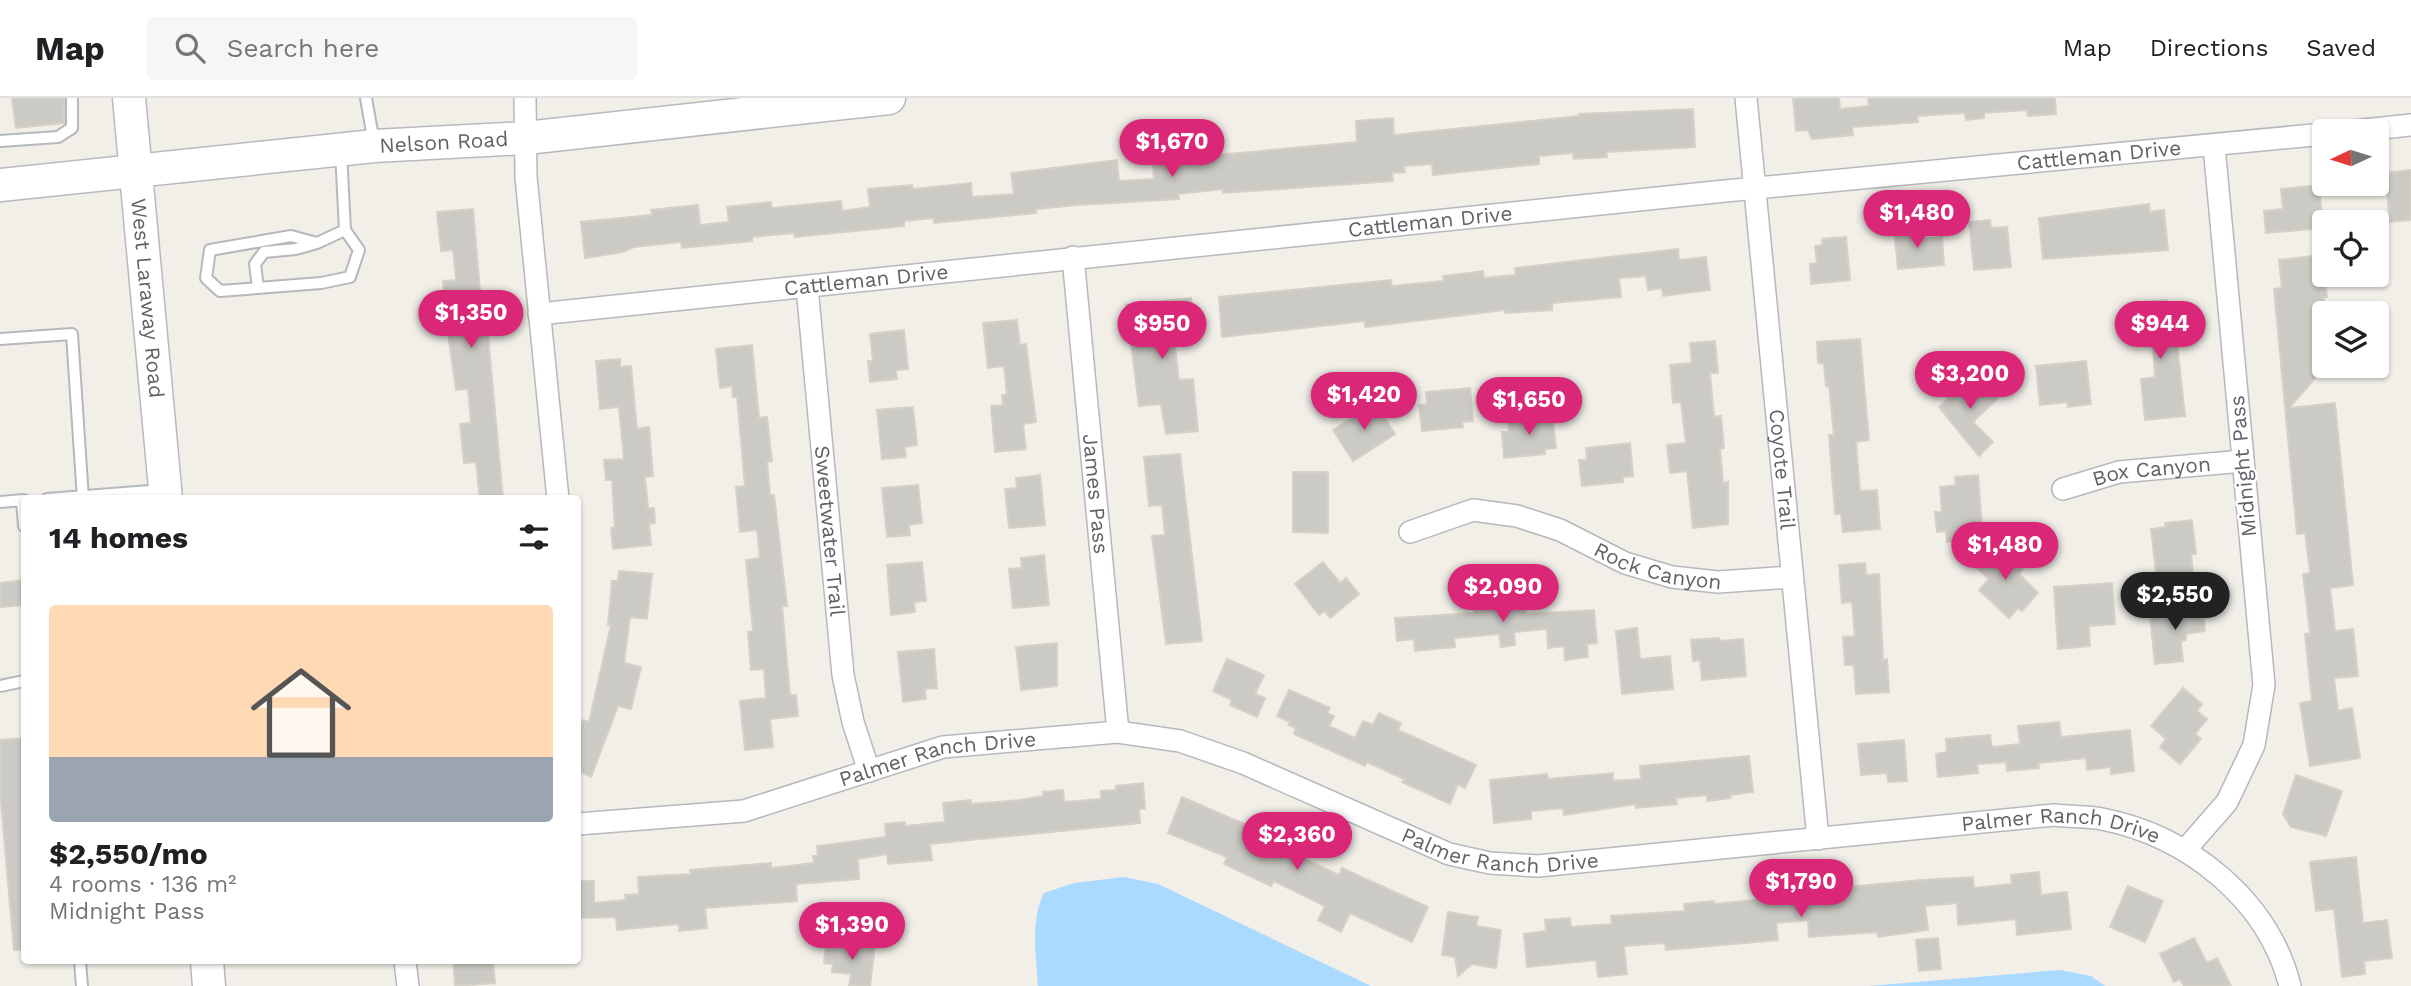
<!DOCTYPE html>
<meta charset="utf-8">
<style>
:root{--surface:#fff;--page:#f6f6f6;--text:#202124;--muted:#757577;--line:#e0e0e0;--accent:#db2777}
body{margin:0;font-family:"Work Sans",sans-serif;background:var(--page);color:var(--text);height:100vh;display:flex;flex-direction:column;font-size:26px;white-space:nowrap}
*{box-sizing:border-box;margin:0}
p{font-size:23px;color:var(--muted)}
.icon{flex:none;width:38px;height:38px;fill:none;stroke:currentColor;stroke-width:2;stroke-linecap:round;stroke-linejoin:round}
.map{position:relative;flex:1;overflow:hidden}
.drawer{position:absolute;left:21px;top:397px;width:560px;height:469px;display:flex;flex-direction:column;background:var(--surface);border-radius:7px;box-shadow:0 2px 5px #0004}
.drawer>*{flex:none}
.needle{width:46px;rotate:266deg}
.buttons{position:absolute;left:2312px;top:21px;display:grid;gap:14px}
.buttons a{display:grid;place-items:center;width:77px;height:77px;border-radius:7px;background:var(--surface);box-shadow:0 2px 5px #0004;font-size:35px}
.price{position:absolute;translate:-50% -60px;padding:0 16px;border-radius:24px;background:var(--accent);color:#fff;font-size:23px;line-height:46px;filter:drop-shadow(0 2px 4px #0008)}
.price::after{content:'';position:absolute;left:50%;top:42px;width:21px;height:16px;margin-left:-10px;background:inherit;clip-path:polygon(0 0,100% 0,50% 100%)}
.price.selected{background:#222;color:#fff}
ul{padding:0;list-style:none}
li{display:grid;align-content:center;gap:14px;height:371px;padding:0 28px}
li+li{border-top:2px solid var(--line)}
li span{display:grid;place-items:center;height:217px;border-radius:7px;color:#555}
li>.icon{margin-inline-start:auto}
span .icon{width:126px;height:126px;fill:#fffc;stroke-width:1}
li b{font-size:30px}
h2{display:flex;justify-content:space-between;align-items:center;height:84px;padding:0 28px;font-size:30px}
header{display:flex;align-items:center;gap:42px;box-sizing:border-box;height:98px;padding:0 35px;background:var(--surface);border-bottom:2px solid var(--line)}
header strong{font-size:33px}
nav{display:flex;gap:38px;margin-inline-start:auto;font-size:24px}
.search{width:490px;height:63px;background:var(--page);display:flex;align-items:center;gap:18px;box-sizing:border-box;padding:0 24px;border-radius:7px;color:var(--muted);font-size:26px}
.map>svg:first-child{display:block}
.water{fill:#aadaff}
.building{fill:#cccac5;stroke:#d6d1c6;stroke-width:2}
.lines{fill:none;stroke-linecap:round;stroke-linejoin:round}
.lane-casing{stroke:#b5b8bc;stroke-width:14}
.street-casing{stroke:#b5b8bc;stroke-width:24}
.secondary-casing{stroke:#b6babf;stroke-width:35}
.lane{stroke:#fff;stroke-width:10}
.street{stroke:#fff;stroke-width:21}
.secondary{stroke:#fff;stroke-width:32}
.labels{text-anchor:middle;stroke-width:5;stroke-linejoin:round;paint-order:stroke}
.street-label{font-size:21px;fill:#5f6368;stroke:#fff}
</style>
<header>
<strong>Map</strong>
<div class="search"><svg class="icon" aria-label="search" viewBox="0 0 24 24"><circle cx="10" cy="10" r="6"/><path d="M15 15l6 6"/></svg>Search here</div>
<nav><a>Map</a><a>Directions</a><a>Saved</a></nav>
</header>
<div class="map">
<svg width="2411" height="888" viewBox="0 0 2411 888">
<rect width="100%" height="100%" fill="#f1efe8"/>
<path class="water" d="M1124,779L1158,786L1371,888H1038C1036,858 1030,823 1044,795L1074,785Z
M2060,872L2091,878L2105,888H1869Z"/>
<path class="building" d="M12,0H64V25L16,30Z
M1793,0H1839L1840,11L1869,8L1868,0H2055L2056,16L2028,18L2027,12L1984,15V20L1966,22L1965,15L1917,18L1918,24L1852,29L1853,37L1812,41L1808,32L1796,33Z
M1693,11L1695,49L1606,54L1607,59L1574,61L1573,55L1539,58V66L1433,77L1432,66L1404,68L1405,74L1392,75L1393,83L1223,95V91L1178,96L1179,101L1077,107L1036,111V115L934,125V120L904,123V128L795,139L794,135L752,139V143L682,150L681,144L634,149L623,154L585,160L581,124L652,117L651,112L698,107L700,127L729,124L727,109L771,104L772,110L841,103L842,113L870,109L868,91L912,87L913,91L971,85L972,99L1014,96L1011,75L1117,62L1119,83L1154,81L1153,63L1357,44L1356,23L1393,20L1394,37L1579,18V16Z
M2411,72V122L2390,124L2385,75Z
M2319,87L2323,130L2266,135L2264,113L2283,111L2281,91Z
M2149,106L2150,114L2164,112L2168,152L2043,161L2039,120Z
M473,111L481,204H485L503,401H480L476,364L464,365L460,326L471,325L468,291L456,292L447,228L443,183L456,182L453,152L441,153L437,114Z
M1990,122L1991,130L2007,129L2011,169L1974,172L1969,124Z
M1915,129L1917,141L1942,139L1944,167L1898,171L1894,132Z
M1846,139L1850,182L1811,186L1810,166L1817,165L1815,148L1823,147L1822,141Z
M1678,151L1679,162L1706,159L1710,192L1663,198L1662,190L1648,192L1646,178L1619,180L1621,199L1552,205V212L1505,215V212L1365,229V223L1222,239L1219,199L1391,182L1392,188L1444,183L1443,178L1483,173L1484,180L1516,177L1515,170Z
M2322,157L2327,199H2324V270L2289,310L2335,305L2353,487L2330,490L2335,533L2353,531L2358,578L2334,580L2338,613L2352,610L2360,660L2310,668L2300,605L2312,603L2305,536L2310,535L2303,476L2310,475L2305,435L2297,436L2274,191L2282,190L2279,162Z
M1191,200L1194,229L1173,232L1179,282L1193,281L1198,333L1166,336L1161,306L1139,308L1126,207Z
M2167,202L2169,228L2175,227L2185,318L2145,322L2141,281L2155,279L2153,246L2137,248L2133,205Z
M1017,222L1020,247L1026,246L1036,324L1023,326L1026,351L995,354L991,308L1003,307L1002,297L1007,296L1004,268L988,270L983,225Z
M904,232L908,271L896,272L897,281L870,284L868,263H873L870,236Z
M1860,241L1869,342L1856,344L1860,393L1877,392L1880,431L1843,434L1841,416H1835L1829,337H1834L1829,288H1826L1824,266L1818,265L1817,244Z
M1715,243L1718,275H1710L1714,319L1721,318L1724,350L1720,351L1723,385L1728,384V426L1693,430L1687,373L1670,375L1667,347L1686,345L1681,304L1673,305L1670,267L1692,265L1690,245Z
M752,247L759,320L767,319L772,363L767,364L770,397H774L787,508H782L790,597H796L798,618L770,621L773,649L745,652L740,603L766,600L764,571L751,572L748,534L753,533L746,462L760,460L757,432L740,434L736,389L745,388L737,299H733L732,288L720,290L716,251Z
M620,261V269L631,268L637,331L649,329L653,378L645,379L648,410H654L655,425L649,426L651,447L613,451L611,430L615,429L612,382H606L604,362L624,361L619,309L600,311L596,263Z
M2086,263L2091,306L2068,309L2067,304L2040,307L2036,268Z
M1974,275L1998,300L1973,324L1993,344L1979,358L1939,309Z
M1470,290L1473,323L1462,324L1463,329L1422,333L1419,307L1427,306L1426,294Z
M1375,305L1395,336L1353,363L1333,332Z
M913,309L917,347L905,349L906,359L882,361L877,312Z
M1552,317L1556,350L1545,351V356L1504,360L1502,334H1509L1508,322Z
M1630,345L1633,378L1623,379V384L1582,388L1579,362H1587L1586,350Z
M1180,356L1202,543L1166,546L1152,438L1165,437L1162,407L1149,408L1144,359Z
M1293,374H1328V435L1293,434Z
M1040,377L1045,427L1009,430L1005,391L1017,390L1016,380Z
M1978,377L1983,441L1947,444L1946,433L1937,434L1935,414H1942L1940,389L1956,387L1955,379Z
M918,387L922,425L909,427L910,437L887,439L882,390Z
M2192,422L2196,456H2191L2193,475L2184,476V479L2157,482L2151,431L2166,429L2165,425Z
M1997,446L2023,471L2019,476L2038,495L2022,513L2018,510L2009,520L1979,492L1989,481L1976,469Z
M1044,457L1049,507L1013,510L1009,471L1022,470L1021,460Z
M922,464L926,503L914,504L915,514L891,517L887,467Z
M1323,464L1340,485L1346,480L1359,496L1330,520L1325,513L1319,517L1295,486Z
M1865,465L1866,477L1879,476L1883,562L1887,561L1889,594L1856,596L1854,567H1845L1843,539L1855,538L1852,504L1842,505L1839,467Z
M619,473L652,476L647,521L630,519L624,565L641,569L631,611L618,608L591,679L578,673V636L583,622L589,624L611,527H608L612,483H618Z
M1523,477L1526,516L1594,512L1597,545L1587,546L1588,559L1565,562L1564,548L1548,550L1547,531L1514,534L1515,547L1501,549L1499,536L1454,540L1455,549L1415,553L1414,541L1397,543L1395,520L1474,515L1473,507L1502,504L1500,479Z
M24,482V507L0,509V485Z
M2112,485L2115,526L2089,528L2090,548L2058,551L2054,489Z
M2202,506L2205,533L2186,536V542L2181,543L2183,563L2155,566L2150,518L2180,515L2179,508Z
M1637,530L1640,561L1670,558L1673,591L1622,596L1616,533Z
M1719,540L1720,543L1743,541L1746,578L1702,582L1700,562L1693,563L1691,542Z
M1057,545V588L1021,592L1016,549Z
M934,551L937,590L925,591L926,601L903,604L898,554Z
M1227,561L1264,577L1255,596L1265,600L1257,619L1230,607L1232,602L1213,593Z
M2183,590L2202,606L2197,613L2207,621L2195,636L2201,641L2180,666L2160,649L2166,641L2151,628Z
M1289,592L1330,610L1327,615L1334,618L1329,628L1355,640L1363,623L1373,627L1379,615L1401,625L1398,632L1476,667L1465,690L1458,686L1450,706L1402,684L1404,681L1367,664L1365,668L1294,636L1296,630L1288,627L1290,624L1277,618Z
M2059,624L2061,639L2130,632L2134,673L2111,676V669L2087,672L2086,660L2038,665L2039,670L2007,673L2006,664L1977,666L1978,675L1938,679L1936,656L1947,654L1946,641L1990,637L1992,649L2020,646L2018,628Z
M24,640V852H14L0,693V642Z
M1904,642L1907,683L1888,684L1887,675L1861,677L1858,646Z
M1749,658L1753,694L1730,697L1731,700L1707,703V697L1676,700L1677,706L1636,710V706L1564,717L1563,710L1531,713V721L1494,725L1490,682L1547,676L1548,681L1613,675V683L1641,681L1640,668Z
M2296,677L2342,693L2326,738L2291,729L2283,716Z
M1143,685L1145,711H1139L1140,725L930,746L932,762L888,766L887,756L858,761L859,781L796,786L797,803L705,810L707,830L679,833V826L617,832L616,819L578,820V783H594V805L626,802L625,797L639,796L638,779L691,776L690,772L725,769L771,765V770L814,765L813,758H818L817,748L886,739L885,726L905,724V728L945,724L943,705L971,702V706L1020,702L1043,698V694L1063,692L1064,704L1101,701V693L1116,692V688Z
M1182,699L1297,749L1294,756L1339,777L1342,770L1428,809L1412,844L1350,815L1341,834L1318,822L1325,808L1274,783L1271,788L1224,766L1227,759L1168,735Z
M2356,759L2363,825L2387,822L2392,860L2364,863L2365,876L2342,879L2334,811L2316,813L2310,764Z
M2039,774L2041,797L2067,794L2071,831L2017,837L2016,821L1958,827L1957,805L1925,808L1928,832L1878,839L1877,834L1809,839L1808,822L1776,825L1778,842L1666,852L1665,845L1624,848L1627,876L1598,879L1596,862L1527,869L1524,836L1546,833L1545,822L1570,820L1571,829L1612,826L1611,818L1685,813L1684,806L1714,803V806L1784,799L1785,803L1828,800L1827,791L1921,782L1973,779L1974,790L2012,786L2011,777Z
M2128,788L2163,803L2145,844L2110,829Z
M1448,814L1478,819L1476,828L1501,832L1496,870L1472,866L1458,878L1455,859L1442,857Z
M1938,840L1941,871L1919,873L1916,842Z
M2194,840L2207,865L2217,860L2231,888H2184L2180,881L2174,884L2160,856Z
M838,844L875,848L870,888H849L851,876L832,874L833,866L824,865L826,846L837,848Z
M453,863H493L495,885L455,888Z"/>
<g class="lines">
<defs>
<path id="lane" d="M366,0L374,45
M0,43L58,39L72,30V0
M341,54L345,132L317,145L291,138L210,152L206,180L220,193L321,185L350,179L359,152L345,132
M258,190L255,166L264,154L296,151L317,145
M0,241L72,236L83,401
M47,401L163,392
M22,403L24,428
M0,404L24,402
M0,588L24,583
M80,863L82,888"/>
<g id="street">
<path d="M525,0L526,79L558,401"/>
<path id="s1" d="M1746,0L1818,741"/>
<path d="M2354,33L2411,27"/>
<path id="s2" d="M1073,159L1118,634"/>
<path id="s3" d="M807,189L843,577L853,624L869,673"/>
<path id="s4" d="M539,216L1725,93L2324,36"/>
<path id="s5" d="M2063,391L2119,374L2243,363"/>
<path id="s6" d="M1410,434L1473,412L1517,418L1560,432L1625,465L1672,479L1718,484L1792,479"/>
<path id="s7" d="M578,726L744,713L943,649L1118,634L1180,643L1243,665L1449,756L1490,765L1538,768L2054,717C2070,719 2087,718 2102,721C2188,738 2268,801 2290,888"/>
<path d="M2186,751L2227,704L2254,647L2264,587L2214,48"/>
<path d="M405,863L408,888"/>
</g>
<g id="secondary">
<path id="s8" d="M129,0L166,401"/>
<path id="s9" d="M0,87L374,48L526,40L889,0"/>
<path d="M207,863L209,888"/>
</g>
</defs>
<use href="#lane" class="lane-casing"/>
<use href="#street" class="street-casing"/>
<use href="#secondary" class="secondary-casing"/>
<use href="#lane" class="lane"/>
<use href="#street" class="street"/>
<use href="#secondary" class="secondary"/>
</g>
<g class="labels">
<g class="street-label">
<text dy="7" stroke="none"><textPath href="#s9" startOffset="446">Nelson Road</textPath></text>
<text dy="7" stroke="none"><textPath href="#s4" startOffset="1568">Cattleman Drive</textPath></text>
<text dy="7" stroke="none"><textPath href="#s4" startOffset="896">Cattleman Drive</textPath></text>
<text dy="7" stroke="none"><textPath href="#s4" startOffset="329">Cattleman Drive</textPath></text>
<text dy="7" stroke="none"><textPath href="#s8" startOffset="201">West Laraway Road</textPath></text>
<text transform="translate(2243 368) rotate(-95)" y="7">Midnight Pass</text>
<text dy="7" stroke="none"><textPath href="#s1" startOffset="373">Coyote Trail</textPath></text>
<text dy="7" stroke="none"><textPath href="#s5" startOffset="91">Box Canyon</textPath></text>
<text dy="7" stroke="none"><textPath href="#s2" startOffset="238">James Pass</textPath></text>
<text dy="7" stroke="none"><textPath href="#s3" startOffset="245">Sweetwater Trail</textPath></text>
<text dy="7" stroke="none"><textPath href="#s6" startOffset="262">Rock Canyon</textPath></text>
<text dy="7" stroke="none"><textPath href="#s7" startOffset="368">Palmer Ranch Drive</textPath></text>
<text dy="7" stroke="none"><textPath href="#s7" startOffset="1522">Palmer Ranch Drive</textPath></text>
<text dy="7" stroke="none"><textPath href="#s7" startOffset="956">Palmer Ranch Drive</textPath></text>
</g>
</g>
</svg>
<div class="buttons">
<a><svg class="needle" viewBox="-14 -14 28 28"><path d="M0-13l5 13h-10z" fill="#e53935"/><path d="M0 13l5-13h-10z" fill="#757577"/></svg></a>
<a><svg class="icon" aria-label="locate" viewBox="0 0 24 24"><circle cx="12" cy="12" r="6"/><path d="M12 2v4M12 18v4M2 12h4M18 12h4"/></svg></a>
<a><svg class="icon" aria-label="layers" viewBox="0 0 24 24"><path d="M12 4l9 5-9 5-9-5zM3 14l9 5 9-5"/></svg></a>
</div>
<b class="price" style="left:1172px;top:81px">$1,670</b>
<b class="price" style="left:1917px;top:152px">$1,480</b>
<b class="price" style="left:471px;top:252px">$1,350</b>
<b class="price" style="left:1162px;top:263px">$950</b>
<b class="price" style="left:2160px;top:263px">$944</b>
<b class="price" style="left:1970px;top:313px">$3,200</b>
<b class="price" style="left:1364px;top:334px">$1,420</b>
<b class="price" style="left:1529px;top:339px">$1,650</b>
<b class="price" style="left:2005px;top:484px">$1,480</b>
<b class="price" style="left:1503px;top:526px">$2,090</b>
<b class="price selected" style="left:2175px;top:534px">$2,550</b>
<b class="price" style="left:1297px;top:774px">$2,360</b>
<b class="price" style="left:1801px;top:821px">$1,790</b>
<b class="price" style="left:852px;top:864px">$1,390</b>
<section class="drawer">
<h2>14 homes<svg class="icon" aria-label="filters" viewBox="0 0 24 24"><path d="M4 7h16M4 17h16"/><circle cx="9" cy="7" r="2"/><circle cx="15" cy="17" r="2"/></svg></h2>
<ul>
<li><span style="background:linear-gradient(#ffd9b3 70%,#9aa5b1 0)"><svg class="icon" aria-label="home" viewBox="0 0 24 24"><path d="M3 11l9-7 9 7M6 9v11h12V9"/></svg></span><div><b>$2,550/mo</b><p>4 rooms · 136 m²</p><p>Midnight Pass</p></div></li>
</ul>
</section>
</div>
